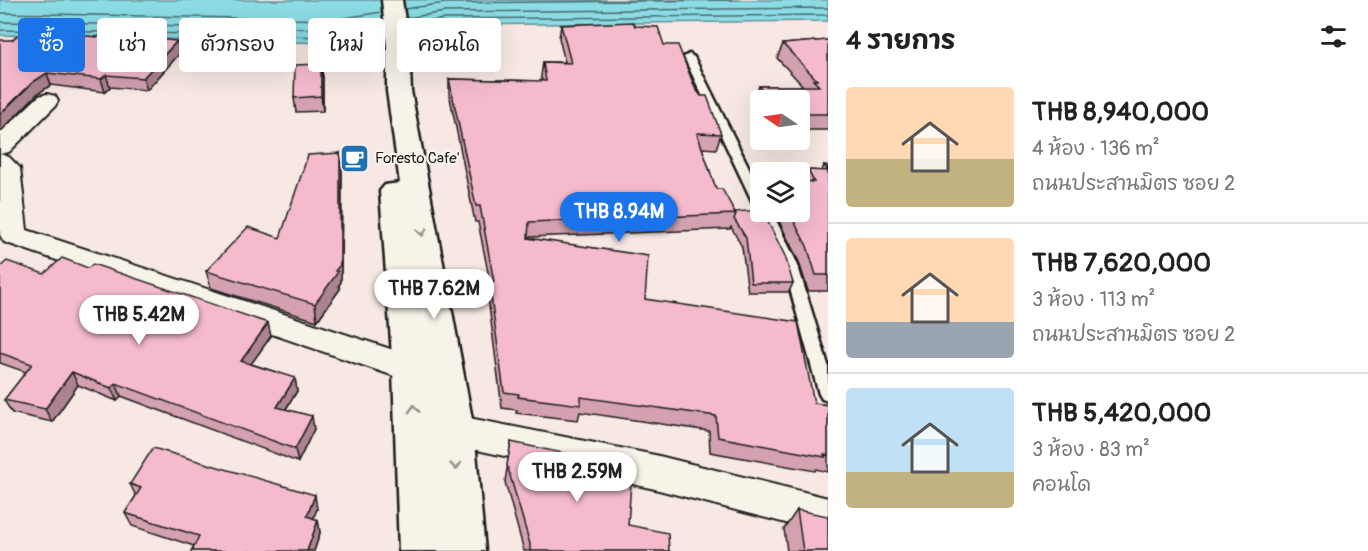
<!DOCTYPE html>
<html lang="th">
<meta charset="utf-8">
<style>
:root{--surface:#fff;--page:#f6f6f6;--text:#222;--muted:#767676;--line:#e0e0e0;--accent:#1a73e8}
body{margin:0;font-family:Pangolin,"Playpen Sans Thai",sans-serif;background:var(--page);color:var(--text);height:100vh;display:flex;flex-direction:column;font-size:22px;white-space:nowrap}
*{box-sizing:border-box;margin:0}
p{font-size:20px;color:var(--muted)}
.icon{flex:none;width:33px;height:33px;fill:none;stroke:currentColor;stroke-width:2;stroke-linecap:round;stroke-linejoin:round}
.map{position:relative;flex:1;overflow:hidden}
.side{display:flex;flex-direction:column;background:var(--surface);width:540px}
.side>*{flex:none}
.guide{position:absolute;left:18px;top:18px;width:570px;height:54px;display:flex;gap:12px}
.needle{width:39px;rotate:283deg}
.controls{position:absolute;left:750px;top:90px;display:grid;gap:12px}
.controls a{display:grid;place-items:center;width:60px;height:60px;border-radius:6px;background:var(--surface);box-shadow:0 6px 24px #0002;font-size:30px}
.price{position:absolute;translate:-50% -51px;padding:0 14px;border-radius:21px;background:#fff;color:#222;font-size:20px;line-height:39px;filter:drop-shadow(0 2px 3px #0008)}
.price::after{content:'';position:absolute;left:50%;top:36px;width:18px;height:14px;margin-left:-9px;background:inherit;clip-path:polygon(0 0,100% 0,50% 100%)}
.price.current{background:var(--accent);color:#fff}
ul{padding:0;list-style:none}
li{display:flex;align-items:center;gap:18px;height:150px;padding:0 18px}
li+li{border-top:2px solid var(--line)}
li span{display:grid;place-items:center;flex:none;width:168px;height:120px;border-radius:6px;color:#555}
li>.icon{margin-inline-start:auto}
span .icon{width:72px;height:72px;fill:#fffc;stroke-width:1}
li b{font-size:26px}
h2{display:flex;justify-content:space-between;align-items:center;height:72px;padding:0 18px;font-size:26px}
.tag{padding:0 21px;border-radius:6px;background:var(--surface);box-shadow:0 6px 24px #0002;font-size:21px;line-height:54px}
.tag.current{background:var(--accent);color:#fff}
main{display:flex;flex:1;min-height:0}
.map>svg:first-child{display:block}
.water{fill:#8bdce5;stroke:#5f8f95;stroke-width:1.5}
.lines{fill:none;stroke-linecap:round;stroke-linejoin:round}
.shore{stroke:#48696c;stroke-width:1.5}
.service-casing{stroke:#1c1c1c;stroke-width:5}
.minor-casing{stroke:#1c1c1c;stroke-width:4}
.secondary-casing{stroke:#1c1c1c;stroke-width:5}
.service{fill:#f7f3e8;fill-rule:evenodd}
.minor{fill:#f7f3e8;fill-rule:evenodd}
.secondary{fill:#f7f3e8;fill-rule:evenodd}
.wall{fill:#d3a1b0;stroke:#1c1c1c;stroke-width:1.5}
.shaded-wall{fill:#ac8390;stroke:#1c1c1c;stroke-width:1.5}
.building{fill:#f5bbcd;stroke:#1c1c1c;stroke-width:1.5}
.oneway{stroke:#94928c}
.labels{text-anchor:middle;stroke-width:4.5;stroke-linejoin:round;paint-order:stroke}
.poi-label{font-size:15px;fill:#1c1c1c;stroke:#f7f3e8;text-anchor:start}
</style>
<main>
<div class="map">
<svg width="828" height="551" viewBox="0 0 828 551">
<rect width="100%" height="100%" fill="#f7e8e3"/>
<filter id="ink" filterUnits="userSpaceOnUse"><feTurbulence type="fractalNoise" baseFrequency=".0167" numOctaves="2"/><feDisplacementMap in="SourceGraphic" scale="12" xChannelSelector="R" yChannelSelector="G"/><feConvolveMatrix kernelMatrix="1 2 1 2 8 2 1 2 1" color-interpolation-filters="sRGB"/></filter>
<g filter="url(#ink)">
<path class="water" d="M0,0H828V21L445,25L332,43L0,35Z"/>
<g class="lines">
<path class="shore" d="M405,9L445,3L733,0
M0,13L331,20L382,12
M406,18L445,12L828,8
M0,22L331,29L383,21
M407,25L445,19L828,15
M0,30L332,37L384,29"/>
<defs>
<path id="service" d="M689,54L694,57L760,190V207L753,203L684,57Z
M760,209V212H772L797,263L828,365V401L822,399L819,394L783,263L758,212Z"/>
<path id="minor" d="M47,94L55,96L58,101L55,106L9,152L0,154L9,157L20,168L27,230L424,360L429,369L424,378L412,382L400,378L4,242L0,235V133L39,96Z
M454,415L655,455L828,498V534L655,489L454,445L441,441L436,430L441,419Z"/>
<path id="secondary" d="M382,0H402L409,47L411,91L474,430L485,551H399L393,369L380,191L385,185L400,183L387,91V47Z"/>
</defs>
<use href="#service" class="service-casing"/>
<use href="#minor" class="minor-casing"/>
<use href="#secondary" class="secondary-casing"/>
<use href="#service" class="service"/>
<use href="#minor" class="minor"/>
<use href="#secondary" class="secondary"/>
</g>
<path class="wall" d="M561,25L635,26L664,45L695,88L721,134L716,149L702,148L716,189L793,283L789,292H748L742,247L731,227L730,229L529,237L528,238L645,299L814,403L828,405V472L816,469L815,471L710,452L709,431L580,412L578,420L516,413L517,410L502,408L488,298L490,282L478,222H475L449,93V79L542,81L541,76L543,62H565L559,38Z
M12,40L180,53L147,90L110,87L105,92L51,85L37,94Z
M828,40V130H800V100H760V112L754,101L759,86H803L777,58L783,44Z
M321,64L323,78V111L296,112L294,98Z
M340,153L342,170L341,282L339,285L340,289L317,321L211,288L206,271L280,238Z
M824,165L828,166V291H808L799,262L777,217L779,212H800L803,181L808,170L822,171Z
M0,267L44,274L271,336L251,364L295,378L297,391L286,409L314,429L298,462L121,396L117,401L78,385L52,422L12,413L4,400L26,372L0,363Z
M511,442L628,525L669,551H524L505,482Z
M130,484L317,509L313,518L318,520L320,533L314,551H191L194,546L132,526L125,513L136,496Z
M797,510L828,551H787L784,529Z"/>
<path class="shaded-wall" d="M177,41L180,53L147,90L143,78Z
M321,64L323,78V111L321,96Z
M47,73L51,85L37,94L0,132V114L33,82Z
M106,75L110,87L105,92L101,79Z
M340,153L342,170L341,282L339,285L340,289L317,321L315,304Z
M268,323L271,336L244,374L241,361Z
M72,372L78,385L52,422L45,409Z
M295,378L297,391L279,420L277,407Z
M116,383L121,396L117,401L111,388Z
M312,416L314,429L298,462L295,449Z
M315,495L317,509L309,529L307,516Z
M318,520L320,533L314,551H307Z"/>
<path class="building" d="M633,22L635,26L658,27L664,45H678L695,88L701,96H707L721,134L697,133L716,189H722L736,214L529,222L528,238L648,256L645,299L798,322L814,403L828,405V455L824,454L825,457L718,437L716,416L581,397V405L518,397L519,394L504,392L489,282H494L480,206H476L449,79L546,81L543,62L571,63L561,25Z
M42,32L98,37L101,34L177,41L143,78L106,75L101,79L47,73L33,82L0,114V40H12L20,33L38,35Z
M828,40V114H800V100H768L759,86H819L813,80H817L783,44Z
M321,64V96L294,98L295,65Z
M340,153V265L335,271L338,272L315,304L206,271L248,227L280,238L308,155Z
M824,165L828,166V275H816L807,246L789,212H800V181L814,182L808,170L828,171Z
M760,210V212H763L785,256L793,283H751L746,238L734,219L736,214L734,212Z
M62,258L88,268L93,264L268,323L241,361L295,378L277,407L312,416L295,449L116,383L111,388L72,372L45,409L4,400L32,364L0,353V267L7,261L44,274Z
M511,442L632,468L628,525L668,533L669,551H530V544L507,465Z
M153,448L315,495L307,516L318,520L307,551H192L199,536L125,513L141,488L130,484Z
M797,510L828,516V551H803Z"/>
<defs><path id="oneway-chevron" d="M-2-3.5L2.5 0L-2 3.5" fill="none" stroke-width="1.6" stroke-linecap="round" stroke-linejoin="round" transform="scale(1.5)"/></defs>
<g class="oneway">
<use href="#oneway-chevron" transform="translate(422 232) rotate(81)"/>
<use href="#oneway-chevron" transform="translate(414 409) rotate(-93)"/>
<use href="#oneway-chevron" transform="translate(456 466) rotate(86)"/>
</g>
</g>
<defs>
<symbol id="cafe-square" viewBox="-11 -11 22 22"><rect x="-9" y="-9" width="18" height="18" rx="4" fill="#1f6fb2" stroke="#f7f3e8"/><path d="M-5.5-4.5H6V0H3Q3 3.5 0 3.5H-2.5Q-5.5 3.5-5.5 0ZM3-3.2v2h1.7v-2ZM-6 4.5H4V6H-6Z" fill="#fff"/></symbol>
</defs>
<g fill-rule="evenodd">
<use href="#cafe-square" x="338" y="142" width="33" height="33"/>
</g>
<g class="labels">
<g class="poi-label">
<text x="375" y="163">Foresto Cafe'</text>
</g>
</g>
</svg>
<div class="controls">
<a><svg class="needle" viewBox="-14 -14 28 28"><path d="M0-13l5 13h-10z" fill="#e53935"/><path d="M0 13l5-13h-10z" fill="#767676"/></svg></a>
<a><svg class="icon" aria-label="layers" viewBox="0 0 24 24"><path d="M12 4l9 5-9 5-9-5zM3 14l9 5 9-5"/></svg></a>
</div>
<b class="price current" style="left:619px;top:243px">THB 8.94M</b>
<b class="price" style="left:434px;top:320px">THB 7.62M</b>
<b class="price" style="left:139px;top:346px">THB 5.42M</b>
<b class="price" style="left:577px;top:503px">THB 2.59M</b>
<div class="guide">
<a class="tag current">ซื้อ</a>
<a class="tag">เช่า</a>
<a class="tag">ตัวกรอง</a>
<a class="tag">ใหม่</a>
<a class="tag">คอนโด</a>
</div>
</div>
<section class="side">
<h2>4 รายการ<svg class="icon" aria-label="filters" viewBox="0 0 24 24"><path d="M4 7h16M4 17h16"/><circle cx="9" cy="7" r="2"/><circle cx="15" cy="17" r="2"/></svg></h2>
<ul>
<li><span style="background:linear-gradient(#ffd9b3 60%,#c2b280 0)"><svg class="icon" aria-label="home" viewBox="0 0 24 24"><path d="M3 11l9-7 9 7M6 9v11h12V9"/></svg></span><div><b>THB 8,940,000</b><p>4 ห้อง · 136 m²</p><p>ถนนประสานมิตร ซอย 2</p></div></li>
<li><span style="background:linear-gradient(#ffd9b3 70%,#9aa5b1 0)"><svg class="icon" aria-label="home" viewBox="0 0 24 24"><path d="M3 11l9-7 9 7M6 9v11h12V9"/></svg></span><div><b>THB 7,620,000</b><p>3 ห้อง · 113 m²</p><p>ถนนประสานมิตร ซอย 2</p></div></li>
<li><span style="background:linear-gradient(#bfe0f5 70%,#c2b280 0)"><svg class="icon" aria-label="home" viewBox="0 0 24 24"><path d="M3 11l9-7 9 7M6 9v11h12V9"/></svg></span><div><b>THB 5,420,000</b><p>3 ห้อง · 83 m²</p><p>คอนโด</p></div></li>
</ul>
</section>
</main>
